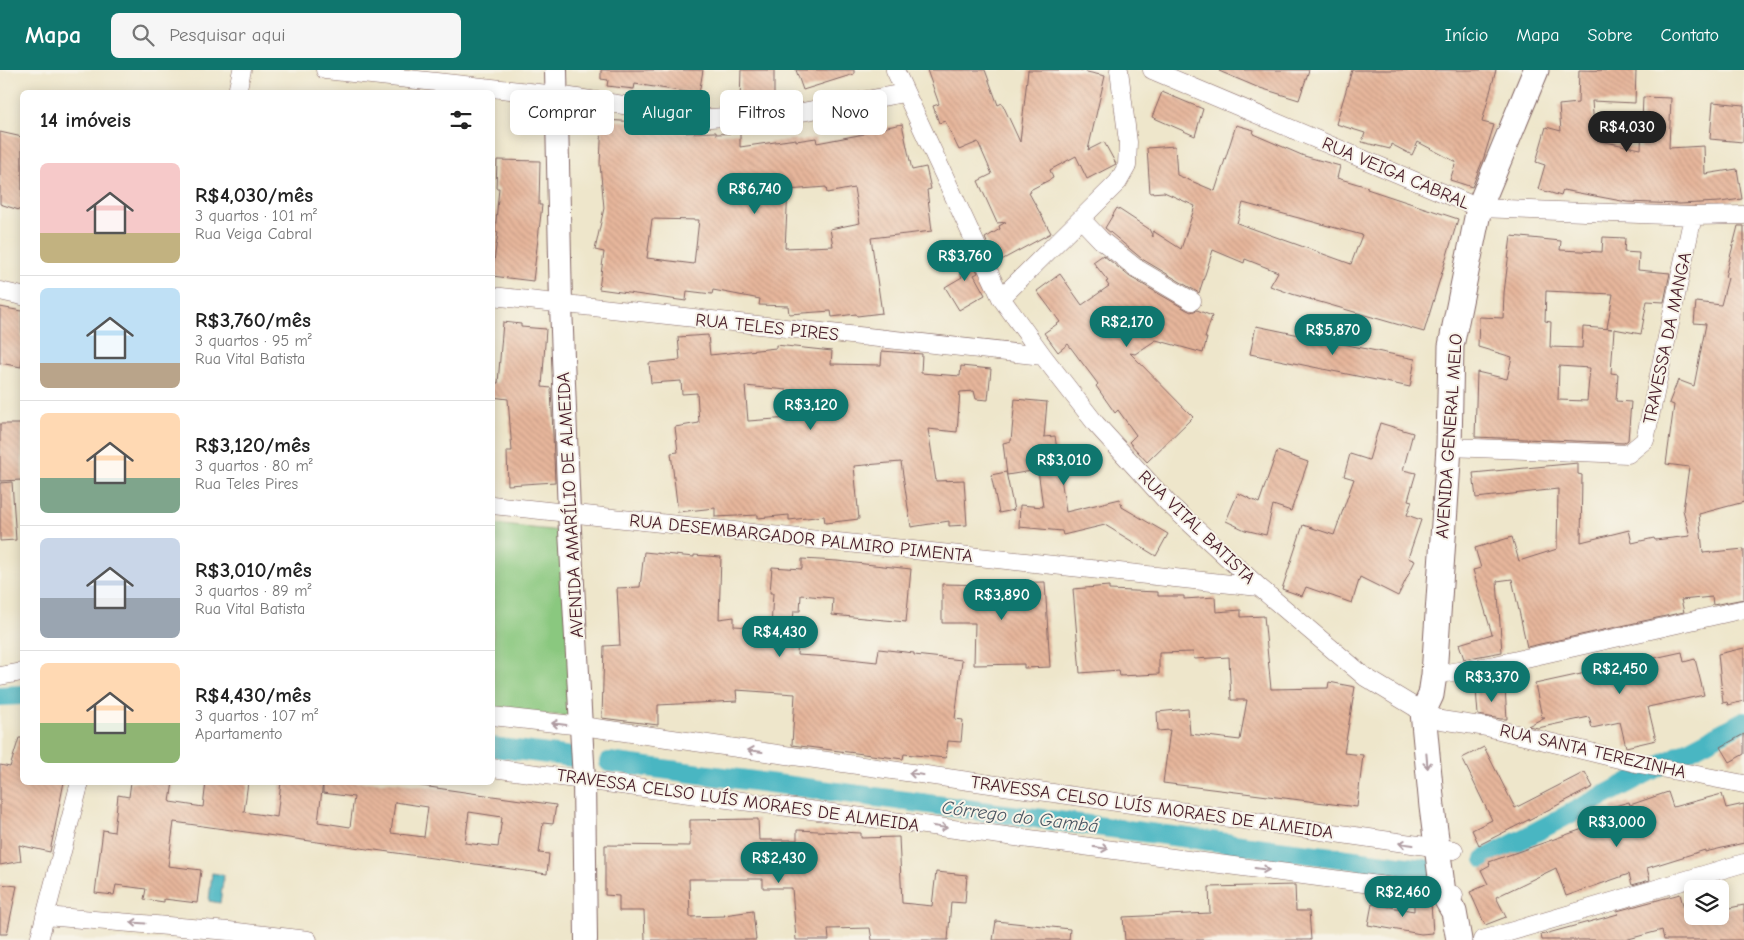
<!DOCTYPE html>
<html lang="pt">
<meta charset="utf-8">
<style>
:root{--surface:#fff;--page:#f6f6f6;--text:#222;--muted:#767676;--line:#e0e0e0;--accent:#0f766e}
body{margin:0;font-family:"Comic Neue",sans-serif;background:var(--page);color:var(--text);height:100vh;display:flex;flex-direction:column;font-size:19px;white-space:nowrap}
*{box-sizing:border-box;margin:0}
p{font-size:16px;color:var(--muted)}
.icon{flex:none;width:28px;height:28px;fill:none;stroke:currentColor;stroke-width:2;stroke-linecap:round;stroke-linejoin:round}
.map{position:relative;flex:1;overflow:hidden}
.details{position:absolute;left:20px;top:20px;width:475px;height:695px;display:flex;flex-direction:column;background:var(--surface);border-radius:8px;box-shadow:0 2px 12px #0003}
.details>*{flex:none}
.guide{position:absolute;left:510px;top:20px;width:475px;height:45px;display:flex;gap:10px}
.buttons{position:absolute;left:1684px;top:810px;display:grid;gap:10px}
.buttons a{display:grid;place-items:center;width:45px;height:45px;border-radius:8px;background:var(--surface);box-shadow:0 2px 12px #0003;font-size:25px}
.price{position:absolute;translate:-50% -42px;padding:0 11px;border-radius:18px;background:var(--accent);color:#fff;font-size:16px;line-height:32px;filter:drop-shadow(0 1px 2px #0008)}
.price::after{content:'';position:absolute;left:50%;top:30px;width:15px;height:11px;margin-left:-8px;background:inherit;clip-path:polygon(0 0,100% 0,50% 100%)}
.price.current{background:#222;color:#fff}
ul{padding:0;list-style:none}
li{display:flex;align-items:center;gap:15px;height:125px;padding:0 20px}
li+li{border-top:1px solid var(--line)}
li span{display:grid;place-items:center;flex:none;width:140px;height:100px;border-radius:8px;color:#555}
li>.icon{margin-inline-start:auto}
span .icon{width:60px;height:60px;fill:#fffc;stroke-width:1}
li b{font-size:21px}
h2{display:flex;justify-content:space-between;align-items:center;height:60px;padding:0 20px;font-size:21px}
.tag{padding:0 18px;border-radius:8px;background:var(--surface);box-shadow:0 2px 12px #0003;font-size:18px;line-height:45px}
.tag.current{background:var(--accent);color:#fff}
header{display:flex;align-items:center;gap:30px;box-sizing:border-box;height:70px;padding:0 25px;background:var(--accent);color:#fff}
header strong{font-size:24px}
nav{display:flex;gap:28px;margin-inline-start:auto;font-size:18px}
.search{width:350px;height:45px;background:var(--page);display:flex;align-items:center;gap:12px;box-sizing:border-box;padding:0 18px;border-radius:8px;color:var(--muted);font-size:19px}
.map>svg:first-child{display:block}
.park{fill:#8ac87f;stroke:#6a7455}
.water{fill:#48b6c2;stroke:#496a76}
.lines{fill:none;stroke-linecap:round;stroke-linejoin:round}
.canal{stroke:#48b6c2;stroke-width:20}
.building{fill:url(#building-back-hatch);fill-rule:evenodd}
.minor-casing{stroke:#836563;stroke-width:19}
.tertiary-casing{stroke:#836563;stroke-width:24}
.secondary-casing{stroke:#836563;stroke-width:27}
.minor{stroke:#fff;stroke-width:18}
.tertiary{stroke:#fff;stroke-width:22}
.secondary{stroke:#fff;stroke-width:25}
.oneway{stroke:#ae9aa0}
.labels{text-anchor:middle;stroke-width:4;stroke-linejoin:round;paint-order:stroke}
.street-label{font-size:18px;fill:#4a1f2b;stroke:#f7f3e8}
.water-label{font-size:19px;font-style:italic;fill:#495460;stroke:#f7f3e8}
</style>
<header>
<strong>Mapa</strong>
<div class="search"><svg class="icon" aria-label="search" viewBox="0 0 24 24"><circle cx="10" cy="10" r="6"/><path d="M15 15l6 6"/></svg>Pesquisar aqui</div>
<nav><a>Início</a><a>Mapa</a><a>Sobre</a><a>Contato</a></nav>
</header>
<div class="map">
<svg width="1744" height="870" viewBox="0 0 1744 870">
<defs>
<pattern id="building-back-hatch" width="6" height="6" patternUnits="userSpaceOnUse" patternTransform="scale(1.25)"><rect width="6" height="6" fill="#e6b69b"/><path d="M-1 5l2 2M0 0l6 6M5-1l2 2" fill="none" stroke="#c79c86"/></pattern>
</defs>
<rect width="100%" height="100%" fill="#f7f3e8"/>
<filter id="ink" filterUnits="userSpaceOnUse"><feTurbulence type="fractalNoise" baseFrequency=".02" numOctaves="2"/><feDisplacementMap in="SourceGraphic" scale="10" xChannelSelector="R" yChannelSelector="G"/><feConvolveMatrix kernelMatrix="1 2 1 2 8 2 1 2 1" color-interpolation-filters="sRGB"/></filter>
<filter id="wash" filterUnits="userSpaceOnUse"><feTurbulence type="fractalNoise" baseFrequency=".0096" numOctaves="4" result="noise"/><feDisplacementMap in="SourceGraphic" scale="20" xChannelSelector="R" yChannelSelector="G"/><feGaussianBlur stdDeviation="1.12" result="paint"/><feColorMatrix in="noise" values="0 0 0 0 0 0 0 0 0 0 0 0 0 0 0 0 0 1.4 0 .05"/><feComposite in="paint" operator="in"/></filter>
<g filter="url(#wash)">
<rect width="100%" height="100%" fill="#eee6cb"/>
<path class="park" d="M493,454L561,461L573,646L493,642Z"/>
<path class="water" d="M212,803L224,805L220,833L209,831Z"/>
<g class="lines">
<path class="canal" d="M0,626L22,625
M492,677L572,687
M609,692L1431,800
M1485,789L1744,651"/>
</g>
<g id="blocks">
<path class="building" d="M601,0H703L699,24L635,14L634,19L607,16L608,10L601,9Z
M741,0H774V33L740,32Z
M796,0H854V4L803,20Z
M927,0H985L998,35L1002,33L1020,72L1028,0H1078L1105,6L1088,80L1104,72L1116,94L1087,109L1076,86L1050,100L1053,108L1030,120L1031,122L1029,123L1051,163L996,193L985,168L1000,159L999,156L1006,152L997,153L978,111L992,104L978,72L959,80L945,51L939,53L933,36L939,34Z
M1220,0H1309L1299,30L1257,17L1219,1Z
M1352,0H1496L1482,52L1494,55L1484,87L1472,117L1450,110L1456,92L1418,72L1412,85L1391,74L1390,79L1362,72L1365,63L1336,54Z
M1579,0L1636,1L1635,33L1592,31L1595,70L1641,79L1643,27L1671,28L1669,78L1704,76L1705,104L1737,99L1742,129L1720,132L1680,134L1627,132L1563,120L1561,126L1538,119L1545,95L1536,92L1546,57L1561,61L1559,35L1578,33Z
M1162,22L1203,39L1195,66L1152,47Z
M1713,32L1744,35L1743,72L1710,69Z
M602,50L640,52L639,58L686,59V63L716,62V64L740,63V77L796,69V71L816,68L817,73L864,64L863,62L902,54L912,100L926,97L931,119L927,120L932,161L871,168L882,243L857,246L856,244L832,247L831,241L789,244L788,236L759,235L760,229L713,220L712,224L687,221L686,231L599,219L604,182L595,180L604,138L600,94ZM826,117L827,123L854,118L860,153L830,159L833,176L785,178L788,120ZM652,149L699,150L694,194L647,188Z
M1236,55L1254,60L1253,64L1304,86L1340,96L1337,108L1368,117L1367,119L1458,149L1424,262L1292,224L1270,216L1278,202L1245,189L1244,193L1213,180L1199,223L1142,189L1105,158L1117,138L1149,159L1153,167V161L1181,179L1195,136L1164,122L1150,123L1147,78L1175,76L1177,105L1215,121ZM1243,133L1362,165L1351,194L1237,153Z
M0,62L22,67V141L0,134Z
M497,90L540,91L539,135H542L533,211L492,206L498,162H495L499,118H496Z
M1738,156H1744V432L1699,444L1703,483L1744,479V529L1713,535L1712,527L1681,530L1684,542L1527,577L1512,509L1497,511L1502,582L1464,589L1459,574L1492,564L1473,500L1481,498L1475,478L1512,467L1519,491L1557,479L1558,419L1476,428L1473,403L1578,393V404L1582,405L1581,472L1629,460L1632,473L1654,468L1655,470L1690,466L1683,440L1689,397L1666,394L1674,335L1669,333L1678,310L1694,316L1706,254L1694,253L1696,232L1721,235L1728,208L1725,207Z
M1511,166L1561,171L1560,180L1602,182L1603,167L1625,168L1624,182L1639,183L1638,200L1670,203L1664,232L1647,231L1641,264L1614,259L1611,303L1618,304L1616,331L1631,332L1628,370L1624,373L1475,367L1477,302L1507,309L1512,287L1478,277L1479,247L1503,248L1504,223ZM1546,221L1613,224L1607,258L1612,259L1583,257L1582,278L1550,277L1551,252L1545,251ZM1559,296L1590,298L1587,331L1558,330Z
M966,178L978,203L974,205L985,225L959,240L945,217L962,207L951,186Z
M1103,185L1130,207L1187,240L1191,242L1197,240L1212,246L1205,268H1207L1203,283L1156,270L1135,284L1130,283L1193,347L1147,392L1129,372L1136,365L1118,340L1115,343L1096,316L1098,314L1068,274L1058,282L1044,263L1060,252L1037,221L1060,204L1082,235L1109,216L1106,212L1108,211L1093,192Z
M0,237L22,241V289L21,297L0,293Z
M503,252L521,254V257L546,259L542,317L551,318L555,412L508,415L507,381H512L508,329L492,327V313H498Z
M1256,256L1415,289L1410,317L1250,284Z
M708,265L710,285L776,278V275L832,281L831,294L881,295L882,281L922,284L921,303L960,306L961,296L991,299L988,330L976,329L974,321L960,322L957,362L928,359L936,411L964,410L967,455L949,456V451L911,457L901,392L854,396L859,449L825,453L824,446L789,450V445L758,448V445L715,447V438L678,442L671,383L678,382L675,357L699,353L697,323L682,324L681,311L651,313L649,293L680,290L678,267ZM745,316L787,320L790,348L748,351Z
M1015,329L1047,332L1044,367L1055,366L1066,442L1120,429L1122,437L1168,464L1156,486L1105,455L1063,465L1062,461L1019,457L1020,435L1043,437L1038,400L1007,405L1003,373L1011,371Z
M1380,353L1413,363L1403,400L1416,403L1408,430L1412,431L1407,445L1421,450L1408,488L1415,491L1398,526L1360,507L1352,533L1306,517L1302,526L1282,519L1303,455L1334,465L1354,409L1344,406L1350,384L1369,390Z
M0,354H22V410L0,411Z
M1277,381L1308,392L1291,441L1273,435L1266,465L1245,460L1226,451L1238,423L1259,433Z
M1006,402L1014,440L999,443L991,405Z
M12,412L16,470L0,471V413Z
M644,482L694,487V485L721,487L719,549L734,547V556L771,558L773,523H770L772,497L802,499V489L837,491L911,499L906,552L832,545L833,528L801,525L800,541H794L791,569L798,570L797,585L831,587L877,592L879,579L914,583V585L962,590L955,649L963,650L961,672L948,671L946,688L904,684L903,689L792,675L795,624L736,620L737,631L658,635V655L602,648L604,576L620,575L617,518L640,517Z
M1045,512L1050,597L1024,598V594L974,595L975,553H942V514L992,515V513Z
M1109,516V520L1158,522V526H1184V529L1215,527L1216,542L1241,540V547L1264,546L1271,619L1328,618L1329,612L1355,617L1344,683L1363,685L1357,737L1163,713L1170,660L1158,661L1157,642L1188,639L1190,664L1240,670L1247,630H1231L1229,587L1194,589L1193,582L1159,583V604L1120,606L1119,600L1080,603L1073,519Z
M1744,578V631L1728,635L1727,632L1723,633L1718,584Z
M1682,582L1684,592L1695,589L1704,625L1648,637L1656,670L1626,677L1620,652L1592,658L1589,647L1538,658L1528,656L1545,647H1542L1535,614Z
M1505,618L1507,649H1501L1478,645L1476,619Z
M1744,664V684L1730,692L1721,677Z
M19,668H22V712H64L50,782L19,775L21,791L0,795V695L10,697Z
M1484,677L1515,738L1585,702L1593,717L1479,775L1472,760L1492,750L1462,688Z
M131,712H173L170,732L203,737L206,712H248L244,742L277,747L281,712H323L318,752L350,757L354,727L323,723V712H394L556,735L553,754L543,753L539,783L549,784L547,804L174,752L168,796L201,800L197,833L164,829V832L144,829L146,819L116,815L114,825L95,823L103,760L114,762L118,725L129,727ZM395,732L428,737L424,767L391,763ZM469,742L502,747L498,777L465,773Z
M1668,722L1673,737L1722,724L1726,738L1744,734V773L1705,782V780L1647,798L1650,810L1632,815L1629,804L1566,826L1556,798L1496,827L1506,847L1485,855L1470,822L1488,814L1481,800L1490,795L1489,792L1614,748L1611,737L1629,732L1630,735Z
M758,749L759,770H797V760L861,763V768L899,767L902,833L932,836L936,802L967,805L965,833L951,832L948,870H872L870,858L828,859L829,870H796L792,818H763V809H689L690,847L725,846L724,845L753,841L756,870H645L644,841H619V826L605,825V775L690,776V750Z
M0,814L17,816L7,864H0Z
M1295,815L1296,841H1309L1311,870H1125L1123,847L1210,843L1209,817Z
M1680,824L1686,846H1720V840L1744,835V870H1664L1662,860L1625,870H1542L1541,865L1618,844L1617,841Z
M1414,831L1431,833L1433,863L1421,864L1368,855L1372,834L1414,841Z
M996,851L1070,859L1069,870H993Z"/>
</g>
</g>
<g filter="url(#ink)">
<use href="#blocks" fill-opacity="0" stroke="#836563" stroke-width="1"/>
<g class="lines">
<defs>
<path id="minor" d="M325,0L557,25L710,48L802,42L904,23
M895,0L1001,228L1043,286L1096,354L1168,433L1259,517L1365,607L1423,642L1441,650L1487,657L1640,694L1744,714
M1152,0L1479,138L1693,146L1744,145
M237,22L242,0
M1081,149L1101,170L1136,198L1192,231
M0,221L22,226
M492,226L1043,286
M1001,228L1118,112L1127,96L1128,72L1119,0
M1449,377L1628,384L1645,370L1693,146
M492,435L1259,517
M1434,605L1495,595L1744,539
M0,606L22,602
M492,646L582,656L1454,780
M492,698L1454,825
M45,846L229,861L308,870
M39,870L80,712
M1482,870L1744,793"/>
<path id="tertiary" d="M556,0L561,235L569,443L584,710L586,870"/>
<path id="secondary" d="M1459,870L1454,842L1443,823L1432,737L1423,642L1431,625L1434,605L1449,377L1451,276L1479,138L1536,0"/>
</defs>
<use href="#minor" class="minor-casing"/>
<use href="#tertiary" class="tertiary-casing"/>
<use href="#secondary" class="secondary-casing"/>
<use href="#minor" class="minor"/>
<use href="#tertiary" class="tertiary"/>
<use href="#secondary" class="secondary"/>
</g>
<defs><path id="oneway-shaft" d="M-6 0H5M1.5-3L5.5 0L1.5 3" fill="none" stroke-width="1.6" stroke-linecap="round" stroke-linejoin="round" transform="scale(1.25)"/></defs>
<g class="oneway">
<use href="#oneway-shaft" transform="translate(559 654) rotate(-173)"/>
<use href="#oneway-shaft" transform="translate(755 681) rotate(-172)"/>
<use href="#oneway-shaft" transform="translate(1427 691) rotate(85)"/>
<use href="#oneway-shaft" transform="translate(916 704) rotate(-172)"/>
<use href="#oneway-shaft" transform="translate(940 757) rotate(8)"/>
<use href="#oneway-shaft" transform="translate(1406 774) rotate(-172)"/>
<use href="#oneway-shaft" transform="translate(1101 778) rotate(8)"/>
<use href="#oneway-shaft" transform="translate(1262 799) rotate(8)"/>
<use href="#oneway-shaft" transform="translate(138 853) rotate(-176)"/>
</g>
</g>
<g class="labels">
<g class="street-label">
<text transform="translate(1396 103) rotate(23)" y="6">RUA VEIGA CABRAL</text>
<text transform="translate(767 257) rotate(6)" y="6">RUA TELES PIRES</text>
<text transform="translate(1667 268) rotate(-78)" y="6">TRAVESSA DA MANGA</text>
<text transform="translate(1449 366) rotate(-86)" y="6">AVENIDA GENERAL MELO</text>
<text transform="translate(570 435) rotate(-93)" y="6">AVENIDA AMARÍLIO DE ALMEIDA</text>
<text transform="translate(1197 457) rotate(44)" y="6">RUA VITAL BATISTA</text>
<text transform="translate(801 468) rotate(6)" y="6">RUA DESEMBARGADOR PALMIRO PIMENTA</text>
<text transform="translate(1593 681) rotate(13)" y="6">RUA SANTA TEREZINHA</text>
<text transform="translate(738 730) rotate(8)" y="6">TRAVESSA CELSO LUÍS MORAES DE ALMEIDA</text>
<text transform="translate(1152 737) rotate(8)" y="6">TRAVESSA CELSO LUÍS MORAES DE ALMEIDA</text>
</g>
<g class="water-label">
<text transform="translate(1020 746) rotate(7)" y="7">Córrego do Gambá</text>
</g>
</g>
</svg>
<div class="buttons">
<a><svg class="icon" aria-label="layers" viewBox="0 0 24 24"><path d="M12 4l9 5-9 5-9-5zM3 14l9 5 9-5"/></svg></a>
</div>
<b class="price current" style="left:1627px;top:83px">R$4,030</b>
<b class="price" style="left:755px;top:145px">R$6,740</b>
<b class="price" style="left:965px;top:212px">R$3,760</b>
<b class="price" style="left:1127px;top:278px">R$2,170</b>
<b class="price" style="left:1333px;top:286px">R$5,870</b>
<b class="price" style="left:811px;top:361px">R$3,120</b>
<b class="price" style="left:1064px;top:416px">R$3,010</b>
<b class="price" style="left:1002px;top:551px">R$3,890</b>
<b class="price" style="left:780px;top:588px">R$4,430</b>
<b class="price" style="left:1620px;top:625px">R$2,450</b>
<b class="price" style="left:1492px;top:633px">R$3,370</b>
<b class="price" style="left:1617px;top:778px">R$3,000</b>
<b class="price" style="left:779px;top:814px">R$2,430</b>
<b class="price" style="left:1403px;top:848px">R$2,460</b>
<div class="guide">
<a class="tag">Comprar</a>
<a class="tag current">Alugar</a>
<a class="tag">Filtros</a>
<a class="tag">Novo</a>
</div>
<section class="details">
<h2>14 imóveis<svg class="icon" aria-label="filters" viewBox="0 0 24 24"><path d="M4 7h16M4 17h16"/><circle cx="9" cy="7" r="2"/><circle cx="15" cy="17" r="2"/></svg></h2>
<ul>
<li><span style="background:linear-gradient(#f6c9c9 70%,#c2b280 0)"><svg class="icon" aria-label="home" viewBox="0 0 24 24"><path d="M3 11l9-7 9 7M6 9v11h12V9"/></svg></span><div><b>R$4,030/mês</b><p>3 quartos · 101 m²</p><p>Rua Veiga Cabral</p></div></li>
<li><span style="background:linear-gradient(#bfe0f5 75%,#b9a48a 0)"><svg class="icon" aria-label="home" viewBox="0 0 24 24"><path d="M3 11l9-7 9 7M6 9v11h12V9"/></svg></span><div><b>R$3,760/mês</b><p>3 quartos · 95 m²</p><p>Rua Vital Batista</p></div></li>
<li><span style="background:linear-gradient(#ffd9b3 65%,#7fa58c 0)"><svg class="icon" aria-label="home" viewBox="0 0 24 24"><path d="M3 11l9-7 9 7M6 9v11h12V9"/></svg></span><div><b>R$3,120/mês</b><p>3 quartos · 80 m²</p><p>Rua Teles Pires</p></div></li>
<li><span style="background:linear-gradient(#c9d6e8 60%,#9aa5b1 0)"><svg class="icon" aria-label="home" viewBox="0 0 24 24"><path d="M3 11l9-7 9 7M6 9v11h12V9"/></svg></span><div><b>R$3,010/mês</b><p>3 quartos · 89 m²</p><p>Rua Vital Batista</p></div></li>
<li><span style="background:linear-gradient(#ffd9b3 60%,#8fb573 0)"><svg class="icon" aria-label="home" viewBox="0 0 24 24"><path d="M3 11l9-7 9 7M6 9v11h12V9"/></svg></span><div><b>R$4,430/mês</b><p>3 quartos · 107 m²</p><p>Apartamento</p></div></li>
</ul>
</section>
</div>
